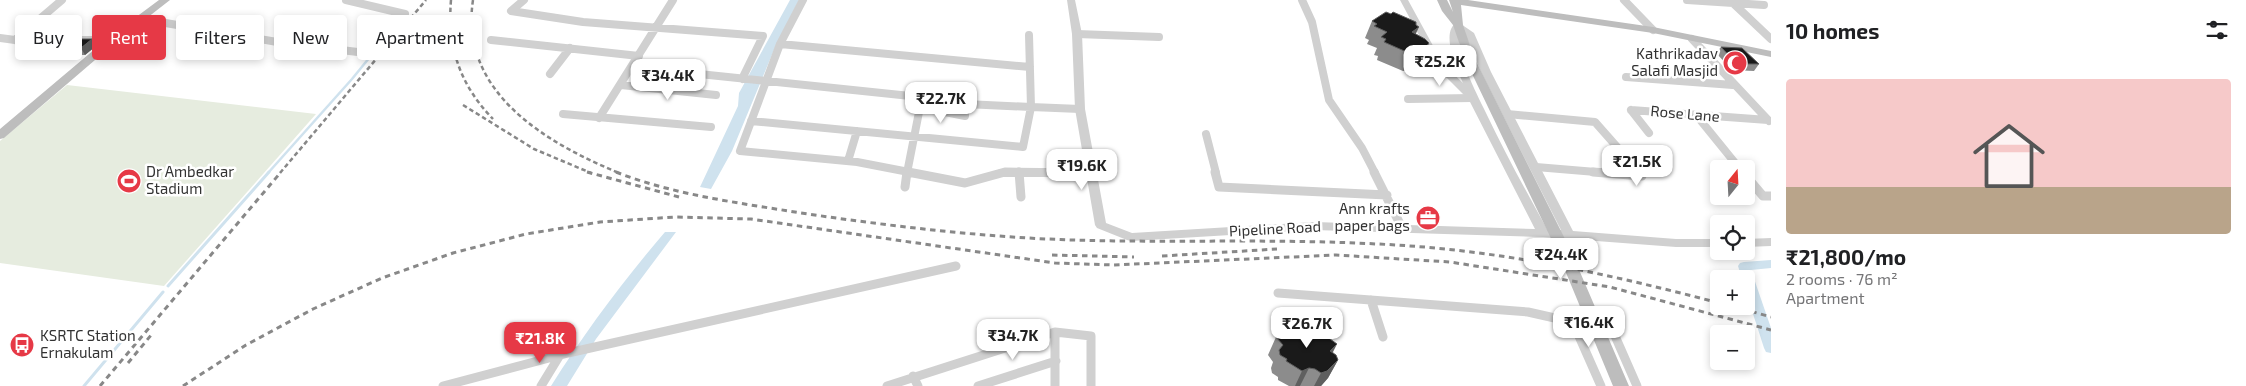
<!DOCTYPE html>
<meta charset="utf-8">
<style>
:root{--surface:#fff;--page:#f2f2f2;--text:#202124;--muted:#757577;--line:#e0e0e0;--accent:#e63946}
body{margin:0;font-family:"Exo 2",sans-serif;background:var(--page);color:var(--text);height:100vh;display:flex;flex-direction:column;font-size:19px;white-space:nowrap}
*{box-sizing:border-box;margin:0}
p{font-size:16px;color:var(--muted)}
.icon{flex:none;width:28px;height:28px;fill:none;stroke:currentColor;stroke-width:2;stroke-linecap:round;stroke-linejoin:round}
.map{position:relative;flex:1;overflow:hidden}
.drawer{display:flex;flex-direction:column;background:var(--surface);width:475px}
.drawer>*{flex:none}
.guide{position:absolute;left:15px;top:15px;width:475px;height:45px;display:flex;gap:10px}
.needle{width:32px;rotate:18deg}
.controls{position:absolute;left:1710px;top:160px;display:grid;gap:10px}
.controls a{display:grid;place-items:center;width:45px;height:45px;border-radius:5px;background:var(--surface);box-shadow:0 2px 8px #0003;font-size:25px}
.price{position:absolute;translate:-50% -42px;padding:0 11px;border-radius:10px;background:#fff;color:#222;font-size:16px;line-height:32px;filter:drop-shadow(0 1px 2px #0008)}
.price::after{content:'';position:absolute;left:50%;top:30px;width:15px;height:11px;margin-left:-8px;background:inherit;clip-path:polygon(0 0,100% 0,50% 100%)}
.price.current{background:var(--accent);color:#fff}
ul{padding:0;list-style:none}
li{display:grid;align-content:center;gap:10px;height:265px;padding:0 15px}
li+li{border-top:1px solid var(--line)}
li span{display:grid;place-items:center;height:155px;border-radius:5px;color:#555}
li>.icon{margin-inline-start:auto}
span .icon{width:90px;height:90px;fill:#fffc;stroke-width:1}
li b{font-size:21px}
h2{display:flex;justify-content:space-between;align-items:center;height:60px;padding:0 15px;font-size:21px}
.chip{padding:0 18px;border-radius:5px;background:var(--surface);box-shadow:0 2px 8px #0003;font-size:18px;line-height:45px}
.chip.current{background:var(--accent);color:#fff}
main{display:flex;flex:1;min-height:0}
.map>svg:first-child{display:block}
.green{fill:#e6ecdf}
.water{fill:#cfe2ee}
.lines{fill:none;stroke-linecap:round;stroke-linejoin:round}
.stream-far1{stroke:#cfe2ee;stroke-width:2.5}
.stream{stroke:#cfe2ee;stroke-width:3}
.canal{fill:#cfe2ee;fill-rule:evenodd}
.minor-far1{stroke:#d0d0d0;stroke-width:8}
.minor{stroke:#d0d0d0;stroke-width:9}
.tertiary{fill:#d0d0d0;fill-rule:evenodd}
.secondary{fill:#bdbdbd;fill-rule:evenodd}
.rail-far1{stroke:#888;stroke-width:2.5;stroke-dasharray:4.5 3;stroke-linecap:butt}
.rail{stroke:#888;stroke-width:3;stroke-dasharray:5.5 4.5;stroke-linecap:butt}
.wall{fill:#8c8c8c}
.shaded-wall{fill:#5f5f5f}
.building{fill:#1a1a1a;stroke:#5f5f5f}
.labels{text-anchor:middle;stroke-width:5;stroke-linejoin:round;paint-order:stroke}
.poi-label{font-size:15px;fill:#333;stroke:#fff;text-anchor:end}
.street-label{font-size:15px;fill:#333;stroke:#fff}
</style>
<main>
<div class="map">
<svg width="1771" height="386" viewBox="0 0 1771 386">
<rect width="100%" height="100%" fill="#fff"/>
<path class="green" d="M67,85L316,114L164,286L0,263V141Z"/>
<path class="water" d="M790,0H799L776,45L732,151L711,189L700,187L738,106L739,93Z
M665,232H676L596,339L567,386H551C585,332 623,281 665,232Z"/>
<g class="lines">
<path class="stream-far1" d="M268,173L352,79L405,14"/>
<path class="stream" d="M168,286L269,172
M84,386L163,292"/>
<path class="canal" d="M1771,260V268L1751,270L1771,328V353L1766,352L1764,348L1746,292V279H1742L1738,266L1740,263L1744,262Z"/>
<path class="minor-far1" d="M346,0L405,14
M524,0L511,11L583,22L763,36L742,79
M803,0L780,44L740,151L857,162L914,173
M1302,0L1312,22L1329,100L1362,148L1375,173
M1624,0L1653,30
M1687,0L1764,5
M1734,4L1771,39
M142,19L283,43L366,53
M1077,34L1159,37
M0,38L15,40H112
M1692,39L1769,121
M15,40L62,0
M491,40L639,56
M780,44L1030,67
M632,67L920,97V107L965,116V104L1031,107L1029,35
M550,74L570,48
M1626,77L1733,85
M621,85L716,95
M1408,99L1472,98
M1631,110L1768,120
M1631,110L1649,133
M563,114L711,127
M1507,114L1595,122L1640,173
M1697,116L1740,169
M599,118L673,0
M751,121L1023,147L1031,107L1080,109
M1206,134L1216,173
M848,161L857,131
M1536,167L1608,173
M907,173L920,107
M1001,173H1091"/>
<path class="minor" d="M908,172L965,183L1005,172L1091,173
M1019,172L1021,197
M1215,172L1219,187L1387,195
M1374,172L1402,228
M1593,172L1642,176L1638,172
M1746,176L1763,196H1771
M905,187L907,172
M1278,293L1528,312L1568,321L1574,325L1612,329L1637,386
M1371,300L1383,337
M1574,325L1601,386
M1055,332V386
M913,376L918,386
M443,386L568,353L956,266
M541,386L560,355
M887,386L1055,332L1091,336V386
M978,386L1056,361"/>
<path class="tertiary" d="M1067,0H1075L1082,34L1085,109L1106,223L1132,233L1314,222L1535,229L1469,100L1436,67L1400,0H1408L1443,64L1463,83C1457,69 1439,30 1458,22L1474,33L1491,72L1573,231L1676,239H1719V247H1676L1543,237L1314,230L1131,241L1127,240L1097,228L1095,225L1075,109L1072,34ZM1459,30L1465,34L1481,72L1561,230L1547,229C1526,191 1505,153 1486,113C1474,88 1458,59 1459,30Z
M1771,238V246L1746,247V239Z"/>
<path class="secondary" d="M159,0H170L116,42L4,138L0,139V129L108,38Z
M1437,0H1447L1453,12L1449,0H1468L1653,27L1771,51V57L1653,33L1461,5L1463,25L1474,57L1571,251L1629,386H1613L1557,251L1464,57L1453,25L1442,11Z"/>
<path class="rail-far1" d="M451,0C447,47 460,85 493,119
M473,0C459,92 546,143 619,173
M463,105L534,149L591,173
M280,173L426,0"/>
<path class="rail" d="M587,172L679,197
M616,172C674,195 740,203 801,213C883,225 964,235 1047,239C1157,244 1267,238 1377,244C1494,249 1606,273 1719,303
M1052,255L1134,257
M1162,256L1277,249
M1732,306L1771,317
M128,363L152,334
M100,386L281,172
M183,386L246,345L313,309L382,278L453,253L526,234L600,222L675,217L751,219L1055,263L1114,265L1336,255L1450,262L1610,287L1771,330"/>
</g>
<path class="wall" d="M1372,21L1416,25V34L1425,39L1421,61L1413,71H1403L1377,60L1378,56L1374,55L1377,48L1367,44L1369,40L1365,38Z
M146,35L150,42L131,54L107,52L103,45Z
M96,46L85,55H75L70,48Z
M1721,47L1759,64L1754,71L1732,70L1716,53Z
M1276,337L1333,352L1338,360L1328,378L1321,386H1289L1278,380V377L1272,373L1271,368L1273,362L1268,355Z"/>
<path class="shaded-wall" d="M1419,27L1411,44L1412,32Z
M146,35L150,42L131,54L126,47Z
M92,39L96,46L85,55L81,48Z
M1429,43L1421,61L1413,71L1421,53Z
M1337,344L1328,362L1330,351Z
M1338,360L1328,378L1321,386H1314L1321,373Z
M1309,368L1300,386H1295L1302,371Z"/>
<path class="building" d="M1386,12L1391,14L1393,12L1416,22V25L1419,27L1412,32L1425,39L1429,43L1421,53L1411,54L1384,42L1386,39L1381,37L1387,32L1374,26L1377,24L1372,21Z
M118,33L146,35L126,47L103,45Z
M80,39H92L81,48H70Z
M1721,47L1742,48L1759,64H1737Z
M1297,326L1307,329L1312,326L1337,344L1330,351L1336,355L1338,360L1327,371L1321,373L1315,369L1309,368L1302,371L1286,361L1287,359L1280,355L1279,350L1283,345L1276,337L1284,329Z"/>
<defs>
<symbol id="mosque-disc" viewBox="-11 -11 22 22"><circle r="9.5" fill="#e63946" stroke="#fff"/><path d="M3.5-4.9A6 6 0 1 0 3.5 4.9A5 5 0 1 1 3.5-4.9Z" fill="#fff"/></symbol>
<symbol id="stadium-disc" viewBox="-11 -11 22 22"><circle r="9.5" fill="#e63946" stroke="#fff"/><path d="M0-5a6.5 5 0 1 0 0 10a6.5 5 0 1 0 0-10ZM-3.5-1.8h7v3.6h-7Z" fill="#fff"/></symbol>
<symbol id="office-disc" viewBox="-11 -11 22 22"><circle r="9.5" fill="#e63946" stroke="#fff"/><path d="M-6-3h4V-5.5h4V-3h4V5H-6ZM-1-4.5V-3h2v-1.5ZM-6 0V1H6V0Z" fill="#fff"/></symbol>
<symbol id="bus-disc" viewBox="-11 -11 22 22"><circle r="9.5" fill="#e63946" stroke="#fff"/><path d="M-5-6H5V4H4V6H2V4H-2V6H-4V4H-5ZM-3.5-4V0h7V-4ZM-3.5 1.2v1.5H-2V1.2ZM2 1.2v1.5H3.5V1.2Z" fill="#fff"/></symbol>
</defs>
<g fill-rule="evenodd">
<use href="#mosque-disc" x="1721" y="49" width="28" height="28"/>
<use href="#stadium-disc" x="115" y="167" width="28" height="28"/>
<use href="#office-disc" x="1414" y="204" width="28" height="28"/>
<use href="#bus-disc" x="8" y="331" width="28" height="28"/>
</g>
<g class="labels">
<g class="poi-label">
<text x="1718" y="59">Kathrikadav<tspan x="1718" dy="17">Salafi Masjid</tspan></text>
<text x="146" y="177" text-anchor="start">Dr Ambedkar<tspan x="146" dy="17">Stadium</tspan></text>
<text x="1410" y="214">Ann krafts<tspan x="1410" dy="17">paper bags</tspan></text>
<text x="40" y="341" text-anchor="start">KSRTC Station<tspan x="40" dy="17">Ernakulam</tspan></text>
</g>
<g class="street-label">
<text transform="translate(1685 114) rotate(5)" y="5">Rose Lane</text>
<text transform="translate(1275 229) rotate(-3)" y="5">Pipeline Road</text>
</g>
</g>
</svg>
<div class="controls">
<a><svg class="needle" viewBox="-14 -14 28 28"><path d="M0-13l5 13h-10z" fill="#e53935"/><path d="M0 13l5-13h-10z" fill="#757577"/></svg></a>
<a><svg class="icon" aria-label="locate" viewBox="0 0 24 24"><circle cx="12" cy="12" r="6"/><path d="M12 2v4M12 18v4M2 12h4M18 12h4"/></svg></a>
<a>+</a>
<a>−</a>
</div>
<b class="price" style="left:1440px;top:87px">₹25.2K</b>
<b class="price" style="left:668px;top:101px">₹34.4K</b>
<b class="price" style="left:941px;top:124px">₹22.7K</b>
<b class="price" style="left:1637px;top:187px">₹21.5K</b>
<b class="price" style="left:1082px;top:191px">₹19.6K</b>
<b class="price" style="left:1561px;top:280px">₹24.4K</b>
<b class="price" style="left:1589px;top:348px">₹16.4K</b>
<b class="price" style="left:1307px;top:349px">₹26.7K</b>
<b class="price" style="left:1013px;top:361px">₹34.7K</b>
<b class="price current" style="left:540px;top:364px">₹21.8K</b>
<div class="guide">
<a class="chip">Buy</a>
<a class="chip current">Rent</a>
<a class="chip">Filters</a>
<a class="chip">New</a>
<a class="chip">Apartment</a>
</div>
</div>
<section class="drawer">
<h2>10 homes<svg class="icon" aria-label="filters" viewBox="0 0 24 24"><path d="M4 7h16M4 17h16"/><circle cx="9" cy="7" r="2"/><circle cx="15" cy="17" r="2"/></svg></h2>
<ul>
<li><span style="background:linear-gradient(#f6c9c9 70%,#b9a48a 0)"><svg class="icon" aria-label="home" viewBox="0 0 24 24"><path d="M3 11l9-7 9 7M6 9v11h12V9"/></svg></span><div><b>₹21,800/mo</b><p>2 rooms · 76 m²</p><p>Apartment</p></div></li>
</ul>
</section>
</main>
